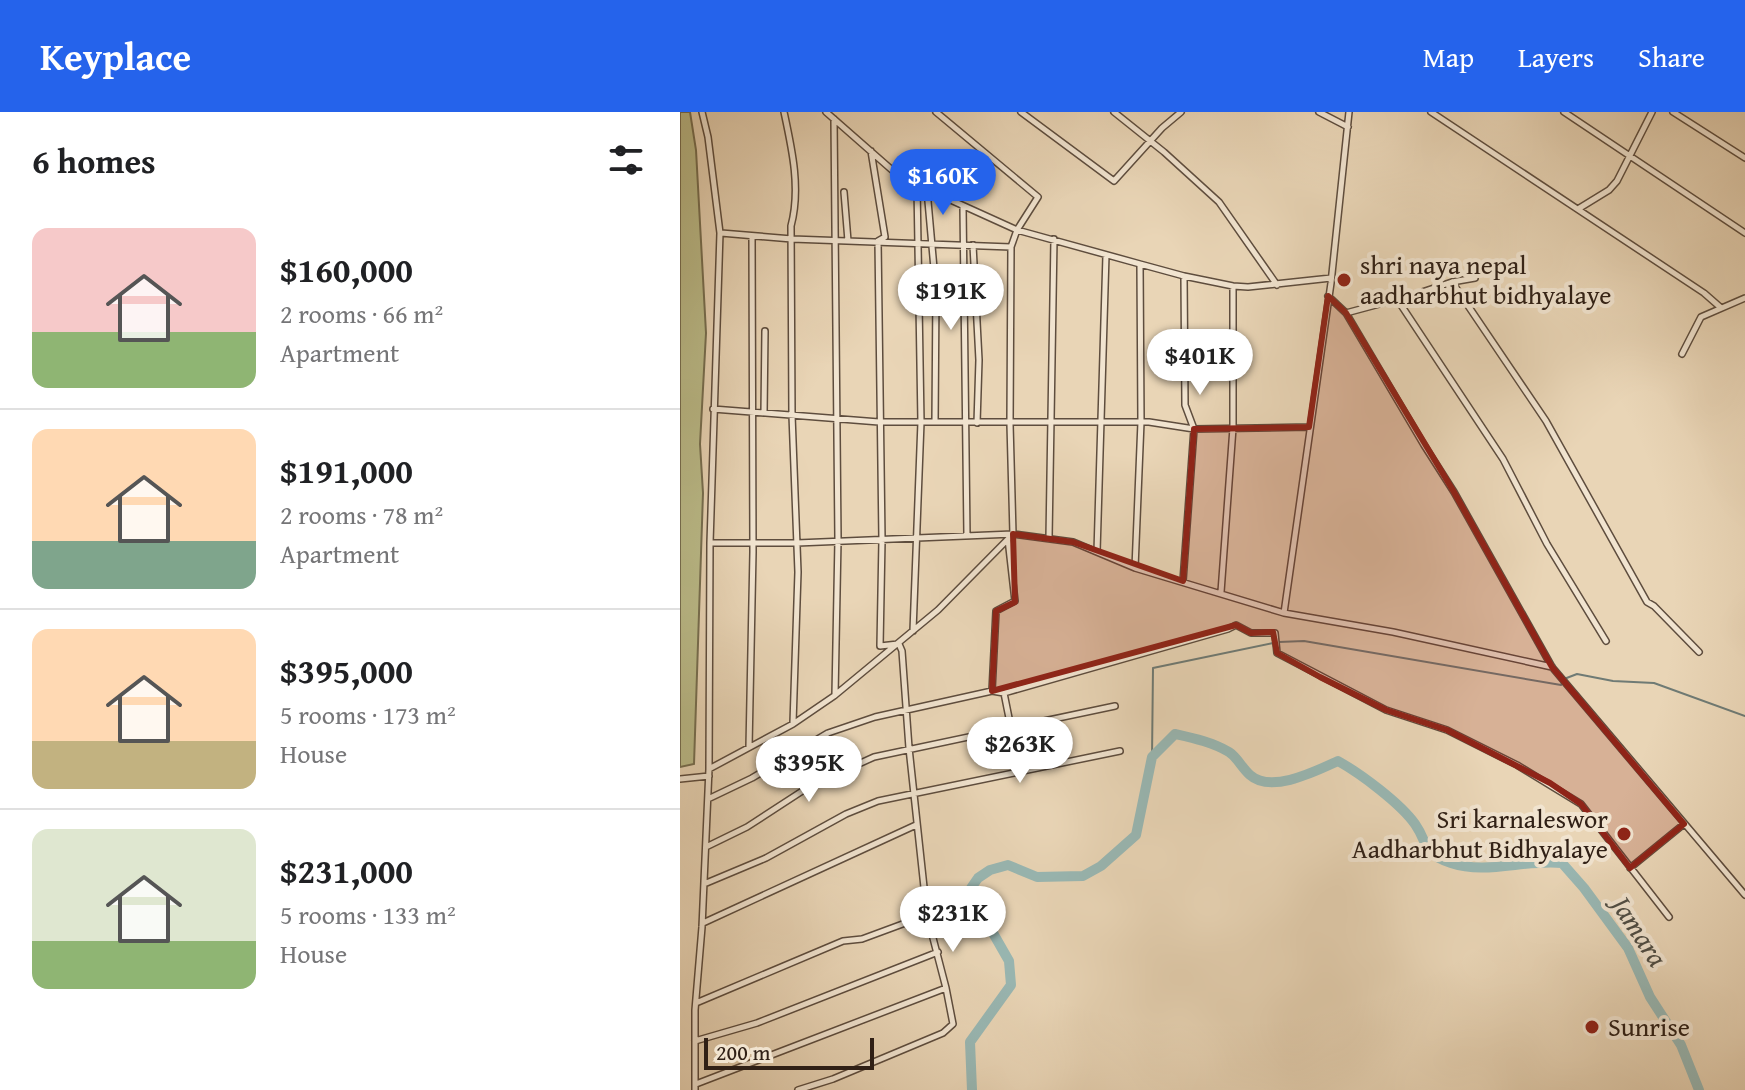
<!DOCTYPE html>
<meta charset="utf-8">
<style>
:root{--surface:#fff;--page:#f2f2f2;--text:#202124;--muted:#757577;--line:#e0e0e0;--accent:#2563eb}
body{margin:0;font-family:"Gentium Book Plus",serif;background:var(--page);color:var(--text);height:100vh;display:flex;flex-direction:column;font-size:30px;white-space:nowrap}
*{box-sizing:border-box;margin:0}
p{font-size:26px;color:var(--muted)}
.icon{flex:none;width:44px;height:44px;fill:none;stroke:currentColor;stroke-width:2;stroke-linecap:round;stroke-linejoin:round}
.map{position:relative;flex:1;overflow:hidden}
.sheet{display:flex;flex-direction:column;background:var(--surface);width:680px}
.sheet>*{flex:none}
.scale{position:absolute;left:24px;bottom:20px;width:170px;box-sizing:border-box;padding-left:8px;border:4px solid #302016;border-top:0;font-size:22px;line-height:28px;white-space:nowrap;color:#302016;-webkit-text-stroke:6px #f1e4d0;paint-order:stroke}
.price{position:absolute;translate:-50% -68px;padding:0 18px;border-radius:28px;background:#fff;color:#222;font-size:26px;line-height:52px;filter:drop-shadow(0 2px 4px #0008)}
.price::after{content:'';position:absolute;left:50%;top:48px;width:24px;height:18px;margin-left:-12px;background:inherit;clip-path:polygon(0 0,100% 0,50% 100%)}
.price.selected{background:var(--accent);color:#fff}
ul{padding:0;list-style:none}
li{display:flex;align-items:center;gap:24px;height:200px;padding:0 32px}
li+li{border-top:2px solid var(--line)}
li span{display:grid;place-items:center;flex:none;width:224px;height:160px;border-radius:16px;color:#555}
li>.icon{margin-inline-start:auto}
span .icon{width:96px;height:96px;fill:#fffc;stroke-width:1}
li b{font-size:34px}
h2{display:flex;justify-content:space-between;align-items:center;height:96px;padding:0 32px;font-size:34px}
header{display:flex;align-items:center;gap:48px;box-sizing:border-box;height:112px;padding:0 40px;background:var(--accent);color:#fff}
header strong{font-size:38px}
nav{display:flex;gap:44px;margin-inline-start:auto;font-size:28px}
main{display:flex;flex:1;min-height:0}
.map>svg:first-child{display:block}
.green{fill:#bbbc8a;stroke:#766e50;stroke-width:2}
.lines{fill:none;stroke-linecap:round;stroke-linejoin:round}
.stream{stroke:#6f7b75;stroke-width:2}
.river{stroke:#99b8b4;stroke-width:10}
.minor-casing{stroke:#5e4d3e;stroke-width:8}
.minor{stroke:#f1e4d0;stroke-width:5}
.marked{fill:#8f2418;fill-opacity:0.2;stroke:#8f2418;stroke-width:6;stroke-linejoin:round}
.poi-dot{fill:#8f2418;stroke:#f1e4d0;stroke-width:3}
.labels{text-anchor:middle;stroke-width:8;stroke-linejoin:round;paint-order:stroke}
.poi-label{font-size:26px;fill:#302016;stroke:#f1e4d0;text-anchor:start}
.water-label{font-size:28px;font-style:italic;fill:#504e45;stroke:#f1e4d0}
</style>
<header>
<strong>Keyplace</strong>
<nav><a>Map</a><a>Layers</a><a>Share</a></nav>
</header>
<main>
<section class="sheet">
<h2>6 homes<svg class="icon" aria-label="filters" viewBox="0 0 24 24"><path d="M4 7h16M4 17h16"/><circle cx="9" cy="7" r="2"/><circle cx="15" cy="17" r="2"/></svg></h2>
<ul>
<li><span style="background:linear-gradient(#f6c9c9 65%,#8fb573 0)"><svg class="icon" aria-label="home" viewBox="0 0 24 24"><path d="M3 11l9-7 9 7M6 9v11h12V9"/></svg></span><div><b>$160,000</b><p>2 rooms · 66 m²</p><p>Apartment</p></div></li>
<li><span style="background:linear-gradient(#ffd9b3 70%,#7fa58c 0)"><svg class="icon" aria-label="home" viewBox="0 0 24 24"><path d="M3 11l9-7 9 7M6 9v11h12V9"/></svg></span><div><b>$191,000</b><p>2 rooms · 78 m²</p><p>Apartment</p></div></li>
<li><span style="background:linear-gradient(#ffd9b3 70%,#c2b280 0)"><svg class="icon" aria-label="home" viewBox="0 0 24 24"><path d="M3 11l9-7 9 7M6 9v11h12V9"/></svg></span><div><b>$395,000</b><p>5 rooms · 173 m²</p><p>House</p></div></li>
<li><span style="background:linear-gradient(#dfe7d0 70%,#8fb573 0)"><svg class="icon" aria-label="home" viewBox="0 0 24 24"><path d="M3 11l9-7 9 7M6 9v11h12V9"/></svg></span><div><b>$231,000</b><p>5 rooms · 133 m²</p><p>House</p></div></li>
</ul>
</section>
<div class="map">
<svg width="1065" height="978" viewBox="0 0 1065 978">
<rect width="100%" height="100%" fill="#e9d5b6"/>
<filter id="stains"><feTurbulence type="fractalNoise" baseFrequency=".0025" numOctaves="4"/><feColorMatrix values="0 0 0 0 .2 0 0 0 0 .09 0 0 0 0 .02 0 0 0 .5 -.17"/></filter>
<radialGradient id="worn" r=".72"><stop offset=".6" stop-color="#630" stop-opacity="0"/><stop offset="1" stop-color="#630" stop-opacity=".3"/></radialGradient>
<path class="green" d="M0,0H10L16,38L26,221L20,332L23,381L14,652L0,655Z"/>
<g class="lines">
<path class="stream" d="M599,530L624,529L881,573L884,567L897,562L933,569L974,571L1065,604
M472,645L473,556L593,531"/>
<path class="river" d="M292,978L290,930L331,873L329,849L289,779L298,766L310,758L328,753L357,765L403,764L421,754L456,723L472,645L495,622C513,626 532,630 549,640C557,645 562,656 570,663C591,682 636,659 658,649C681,662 720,691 735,712C749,732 741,741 771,751C806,763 845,747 882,751L904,776L948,836L970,885L1001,933L1019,978"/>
<defs>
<path id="minor" d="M22,0L28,25L40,121L30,431H117L333,422L330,312L331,135L337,118L460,152L461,310L455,456
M104,0C112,37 121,77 111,114L112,303L118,460L113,611
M146,0L220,65L337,118L358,85L256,0
M341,0L434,69L482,16L501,0
M434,0L484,40L539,90L597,173
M639,0L668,15
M751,0L1024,181L1040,195
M884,0L1065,121
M993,0L1065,46
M154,7L158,428L155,583
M191,39L205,125L198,129L202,428L200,534L218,532
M247,78L256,179L255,310
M164,80L168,129
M283,95L287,424
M898,97L929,78L937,69L972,0
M41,121L112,127L331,135
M293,133L299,248L297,311
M460,152L504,164L505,293L514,317L503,469
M504,164L553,174L568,175L651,166
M772,170L866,309L967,490L974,494L1019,540
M648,184L666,201L744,333L774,380L872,555L1065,783
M717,187L823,347L867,432L926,529
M666,201L733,183L772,170L795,166
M1002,242L1021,205L1065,186
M33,297L199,310H469L514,317L629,315
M84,301L85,219
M369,426L374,127
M417,440L426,143
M541,480L553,316V174
M604,501L651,171L669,0
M233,519L241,310L237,74
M312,579L316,499L335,489L328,427
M324,581L331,616
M69,635L73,440L72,124
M29,657L30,431
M0,667L29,664
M28,687L72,666L148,621L195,605L312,579L324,581L548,517L556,513L571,521H595L597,541L706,598L767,618L837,653L901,692L989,805
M26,735L67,715L130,674L194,645L435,594
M950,756L1004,712
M24,772L86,746L166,702L198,689L440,639
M23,811L236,713
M16,891L163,829L182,827L247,803
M15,929L77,911L258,840
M16,972L266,876L247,803L229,636L222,539L219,532
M15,978V898L22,815L29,657L113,612L154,584L258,498L333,422L393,430L455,456L604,501L713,520L872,555
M118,978L153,967L263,921L273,912L266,876"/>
</defs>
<use href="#minor" class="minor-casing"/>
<use href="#minor" class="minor"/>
</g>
<path class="marked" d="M648,184L666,201L774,380L872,555L1004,712L950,756L901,692L870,671L767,618L706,598L640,565L597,541L593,520L571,521L556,513L312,579L316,499L335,490L333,422L393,430L503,469L514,317L629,315Z"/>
<g class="poi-dot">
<circle cx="664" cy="168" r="8"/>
<circle cx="944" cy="722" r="8"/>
<circle cx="912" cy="915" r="8"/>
</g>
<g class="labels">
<g class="poi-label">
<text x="680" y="162">shri naya nepal<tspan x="680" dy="30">aadharbhut bidhyalaye</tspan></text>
<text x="928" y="716" text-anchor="end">Sri karnaleswor<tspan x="928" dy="30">Aadharbhut Bidhyalaye</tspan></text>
<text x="928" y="924">Sunrise</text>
</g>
<g class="water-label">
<text transform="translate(960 819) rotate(57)" y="10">Jamara</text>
</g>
</g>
<rect width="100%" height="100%" filter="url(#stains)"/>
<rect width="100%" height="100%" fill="url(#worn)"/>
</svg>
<div class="scale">200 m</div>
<b class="price selected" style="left:263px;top:105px">$160K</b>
<b class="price" style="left:271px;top:220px">$191K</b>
<b class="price" style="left:520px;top:285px">$401K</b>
<b class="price" style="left:340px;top:673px">$263K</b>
<b class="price" style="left:129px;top:692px">$395K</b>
<b class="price" style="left:273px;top:842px">$231K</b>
</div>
</main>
